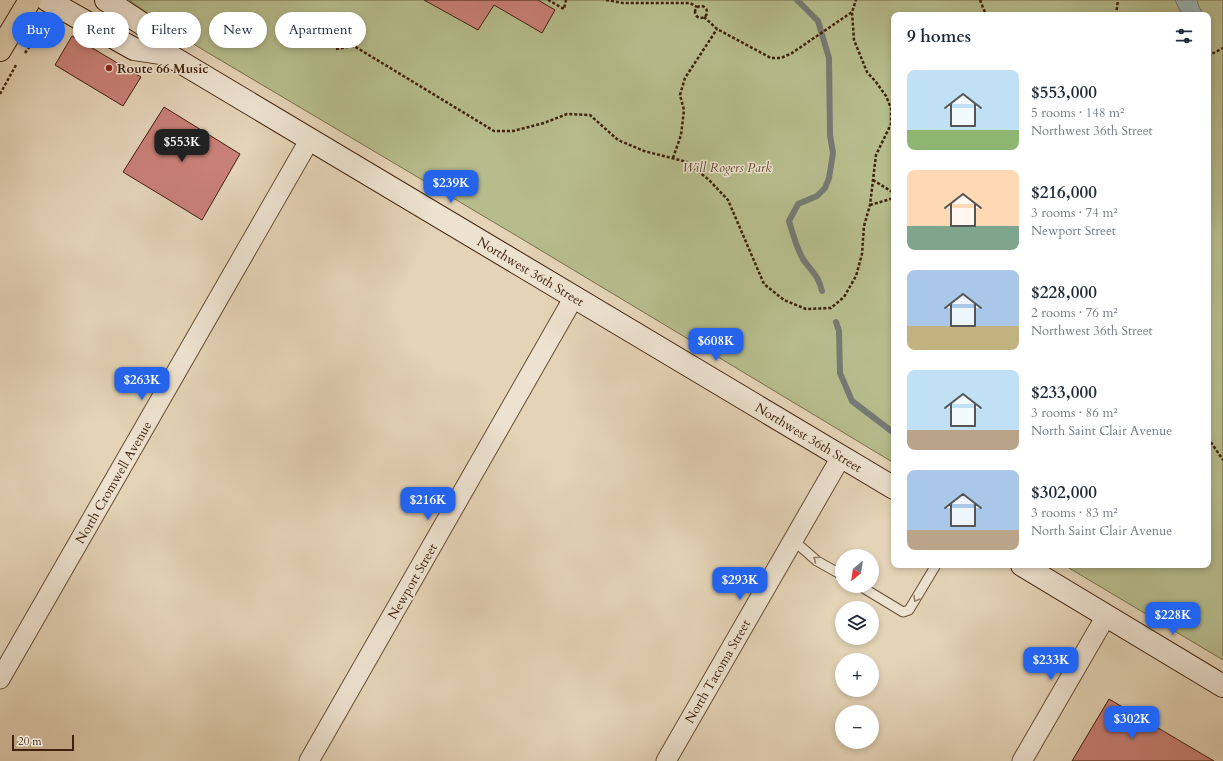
<!DOCTYPE html>
<meta charset="utf-8">
<style>
:root{--surface:#fff;--page:#f6f6f7;--text:#1f2937;--muted:#747a83;--accent:#2563eb}
body{margin:0;font-family:Cardo,serif;background:var(--page);color:var(--text);height:100vh;display:flex;flex-direction:column;font-size:15px;white-space:nowrap}
*{box-sizing:border-box;margin:0}
p{font-size:13px;color:var(--muted)}
.icon{flex:none;width:22px;height:22px;fill:none;stroke:currentColor;stroke-width:2;stroke-linecap:round;stroke-linejoin:round}
.map{position:relative;flex:1;overflow:hidden}
.side{position:absolute;left:891px;top:12px;width:320px;height:556px;display:flex;flex-direction:column;background:var(--surface);border-radius:8px;box-shadow:0 2px 6px #0003}
.side>*{flex:none}
.hud{position:absolute;left:12px;top:12px;width:380px;height:36px;display:flex;gap:8px}
.needle{width:26px;rotate:210deg}
.controls{position:absolute;left:835px;top:549px;display:grid;gap:8px}
.controls a{display:grid;place-items:center;width:44px;height:44px;border-radius:50%;background:var(--surface);box-shadow:0 2px 6px #0003;font-size:20px}
.scale{position:absolute;left:12px;bottom:10px;width:62px;box-sizing:border-box;padding-left:4px;border:2px solid #40210b;border-top:0;font-size:11px;line-height:14px;white-space:nowrap;color:#40210b;-webkit-text-stroke:3px #ede2d0;paint-order:stroke}
.price{position:absolute;translate:-50% -34px;padding:0 9px;border-radius:8px;background:var(--accent);color:#fff;font-size:13px;line-height:26px;filter:drop-shadow(0 1px 2px #0008)}
.price::after{content:'';position:absolute;left:50%;top:24px;width:12px;height:9px;margin-left:-6px;background:inherit;clip-path:polygon(0 0,100% 0,50% 100%)}
.price.active{background:#222;color:#fff}
ul{padding:0;list-style:none}
li{display:flex;align-items:center;gap:12px;height:100px;padding:0 16px}
li span{display:grid;place-items:center;flex:none;width:112px;height:80px;border-radius:8px;color:#555}
li>.icon{margin-inline-start:auto}
span .icon{width:48px;height:48px;fill:#fffc;stroke-width:1}
li b{font-size:17px}
h2{display:flex;justify-content:space-between;align-items:center;height:48px;padding:0 16px;font-size:17px}
.pill{padding:0 14px;border-radius:18px;background:var(--surface);box-shadow:0 2px 6px #0003;font-size:14px;line-height:36px}
.pill.active{background:var(--accent);color:#fff}
.map>svg:first-child{display:block}
.green{fill:#b6bc8c;stroke:#7b6e4c}
.water{fill:#9ab5b8;stroke:#767a73}
.lines{fill:none;stroke-linecap:round;stroke-linejoin:round}
.stream{stroke:#767a73;stroke-width:6}
.building{fill:#c98077;stroke:#40210b}
.service-casing{stroke:#694e36;stroke-width:11}
.minor-casing{stroke:#694e36;stroke-width:21}
.secondary-casing{stroke:#40210b;stroke-width:24}
.trunk-casing{stroke:#40210b;stroke-width:24}
.path{stroke:#40210b;stroke-width:2.5;stroke-dasharray:3 2;stroke-linecap:butt}
.service{stroke:#ede2d0;stroke-width:9}
.minor{stroke:#ede2d0;stroke-width:19}
.secondary{stroke:#ede2d0;stroke-width:22}
.trunk{stroke:#e4d3b6;stroke-width:22}
.oneway{stroke:#96826e}
.poi-dot{fill:#8f2418;stroke:#ede2d0;stroke-width:1.5}
.labels{text-anchor:middle;stroke-width:3;stroke-linejoin:round;paint-order:stroke}
.poi-label{font-size:13px;font-weight:bold;fill:#40210b;stroke:#ede2d0;text-anchor:start}
.park-label{font-size:13px;font-style:italic;fill:#5e482b;stroke:#ede2d0}
.street-label{font-size:13px;fill:#40210b;stroke:#ede2d0}
</style>
<div class="map">
<svg width="1223" height="761" viewBox="0 0 1223 761">
<rect width="100%" height="100%" fill="#e4d3b6"/>
<filter id="stains"><feTurbulence type="fractalNoise" baseFrequency=".005" numOctaves="4"/><feColorMatrix values="0 0 0 0 .2 0 0 0 0 .09 0 0 0 0 .02 0 0 0 .5 -.17"/></filter>
<radialGradient id="worn" r=".72"><stop offset=".6" stop-color="#630" stop-opacity="0"/><stop offset="1" stop-color="#630" stop-opacity=".3"/></radialGradient>
<path class="green" d="M129,0H1223V660L1064,565H1208V15H894V463L517,236L205,51L171,30Z"/>
<path class="water" d="M1175,0H1197L1199,7L1204,15H1182Z"/>
<g class="lines">
<path class="stream" d="M797,0L818,21L829,58L830,135L833,153L829,178L825,188L817,196L798,204L789,221C793,234 796,247 803,259C811,271 819,276 822,291
M836,322L839,331L840,373L852,401L894,433"/>
</g>
<path class="building" d="M424,0H538L555,10L542,33L494,5L478,30Z
M72,36L141,77L123,106L55,65Z
M164,107L240,154L202,220L123,172Z
M1109,699L1214,761H1072Z"/>
<g class="lines">
<defs>
<path id="service" d="M793,540L817,561L842,575
M860,586L903,612L909,610L936,565"/>
<path id="minor" d="M0,679L310,139
M309,761L574,297
M666,761L841,457
M1022,761L1106,616"/>
<path id="secondary" d="M47,0L134,49L167,54
M106,0L147,27L167,54L894,488
M1022,565L1223,686"/>
<path id="trunk" d="M0,50L30,0"/>
</defs>
<use href="#service" class="service-casing"/>
<use href="#minor" class="minor-casing"/>
<use href="#secondary" class="secondary-casing"/>
<use href="#trunk" class="trunk-casing"/>
<path class="path" d="M548,0L564,9L566,0
M606,0L623,3H690L697,7
M980,0L986,15
M695 12a6 6 0 1 1 12 0a6 6 0 1 1-12 0Z
M1116,15L1118,0
M704,17L717,29L771,58H781L792,53L852,12
M336,49L354,46L494,131H513L544,123L567,114L590,115L618,140L644,151L687,162L709,180L728,200L764,284L784,300L806,309L831,308L844,297L856,276L862,254L864,226L870,205L876,155L891,124V108L886,96L876,82L867,72L854,40L852,12L856,0
M25,53L47,23
M1208,56L1223,48
M0,94L16,65
M673,158L681,135L684,110L680,95L685,78L717,29
M873,180L894,193
M870,205L894,198
M1208,438L1223,460"/>
<use href="#service" class="service"/>
<use href="#minor" class="minor"/>
<use href="#secondary" class="secondary"/>
<use href="#trunk" class="trunk"/>
</g>
<defs><path id="oneway-chevron" d="M-2-3.5L2.5 0L-2 3.5" fill="none" stroke-width="1.6" stroke-linecap="round" stroke-linejoin="round"/></defs>
<g class="oneway">
<use href="#oneway-chevron" transform="translate(816 559) rotate(-144)"/>
<use href="#oneway-chevron" transform="translate(916 599) rotate(121)"/>
</g>
<circle class="poi-dot" cx="109" cy="68" r="4"/>
<g class="labels">
<g class="poi-label">
<text x="117" y="73">Route 66 Music</text>
</g>
<g class="park-label">
<text x="727" y="172">Will Rogers Park</text>
</g>
<g class="street-label">
<text transform="translate(531 271) rotate(31)" y="5">Northwest 36th Street</text>
<text transform="translate(809 437) rotate(31)" y="5">Northwest 36th Street</text>
<text transform="translate(113 482) rotate(-60)" y="5">North Cromwell Avenue</text>
<text transform="translate(412 581) rotate(-60)" y="5">Newport Street</text>
<text transform="translate(717 671) rotate(-60)" y="5">North Tacoma Street</text>
</g>
</g>
<rect width="100%" height="100%" filter="url(#stains)"/>
<rect width="100%" height="100%" fill="url(#worn)"/>
</svg>
<div class="controls">
<a><svg class="needle" viewBox="-14 -14 28 28"><path d="M0-13l5 13h-10z" fill="#e53935"/><path d="M0 13l5-13h-10z" fill="#747a83"/></svg></a>
<a><svg class="icon" aria-label="layers" viewBox="0 0 24 24"><path d="M12 4l9 5-9 5-9-5zM3 14l9 5 9-5"/></svg></a>
<a>+</a>
<a>−</a>
</div>
<div class="scale">20 m</div>
<b class="price active" style="left:182px;top:163px">$553K</b>
<b class="price" style="left:451px;top:204px">$239K</b>
<b class="price" style="left:716px;top:362px">$608K</b>
<b class="price" style="left:142px;top:401px">$263K</b>
<b class="price" style="left:428px;top:521px">$216K</b>
<b class="price" style="left:740px;top:601px">$293K</b>
<b class="price" style="left:1173px;top:636px">$228K</b>
<b class="price" style="left:1051px;top:681px">$233K</b>
<b class="price" style="left:1132px;top:740px">$302K</b>
<div class="hud">
<a class="pill active">Buy</a>
<a class="pill">Rent</a>
<a class="pill">Filters</a>
<a class="pill">New</a>
<a class="pill">Apartment</a>
</div>
<section class="side">
<h2>9 homes<svg class="icon" aria-label="filters" viewBox="0 0 24 24"><path d="M4 7h16M4 17h16"/><circle cx="9" cy="7" r="2"/><circle cx="15" cy="17" r="2"/></svg></h2>
<ul>
<li><span style="background:linear-gradient(#bfe0f5 75%,#8fb573 0)"><svg class="icon" aria-label="home" viewBox="0 0 24 24"><path d="M3 11l9-7 9 7M6 9v11h12V9"/></svg></span><div><b>$553,000</b><p>5 rooms · 148 m²</p><p>Northwest 36th Street</p></div></li>
<li><span style="background:linear-gradient(#ffd9b3 70%,#7fa58c 0)"><svg class="icon" aria-label="home" viewBox="0 0 24 24"><path d="M3 11l9-7 9 7M6 9v11h12V9"/></svg></span><div><b>$216,000</b><p>3 rooms · 74 m²</p><p>Newport Street</p></div></li>
<li><span style="background:linear-gradient(#a9c7e8 70%,#c2b280 0)"><svg class="icon" aria-label="home" viewBox="0 0 24 24"><path d="M3 11l9-7 9 7M6 9v11h12V9"/></svg></span><div><b>$228,000</b><p>2 rooms · 76 m²</p><p>Northwest 36th Street</p></div></li>
<li><span style="background:linear-gradient(#bfe0f5 75%,#b9a48a 0)"><svg class="icon" aria-label="home" viewBox="0 0 24 24"><path d="M3 11l9-7 9 7M6 9v11h12V9"/></svg></span><div><b>$233,000</b><p>3 rooms · 86 m²</p><p>North Saint Clair Avenue</p></div></li>
<li><span style="background:linear-gradient(#a9c7e8 75%,#b9a48a 0)"><svg class="icon" aria-label="home" viewBox="0 0 24 24"><path d="M3 11l9-7 9 7M6 9v11h12V9"/></svg></span><div><b>$302,000</b><p>3 rooms · 83 m²</p><p>North Saint Clair Avenue</p></div></li>
</ul>
</section>
</div>
